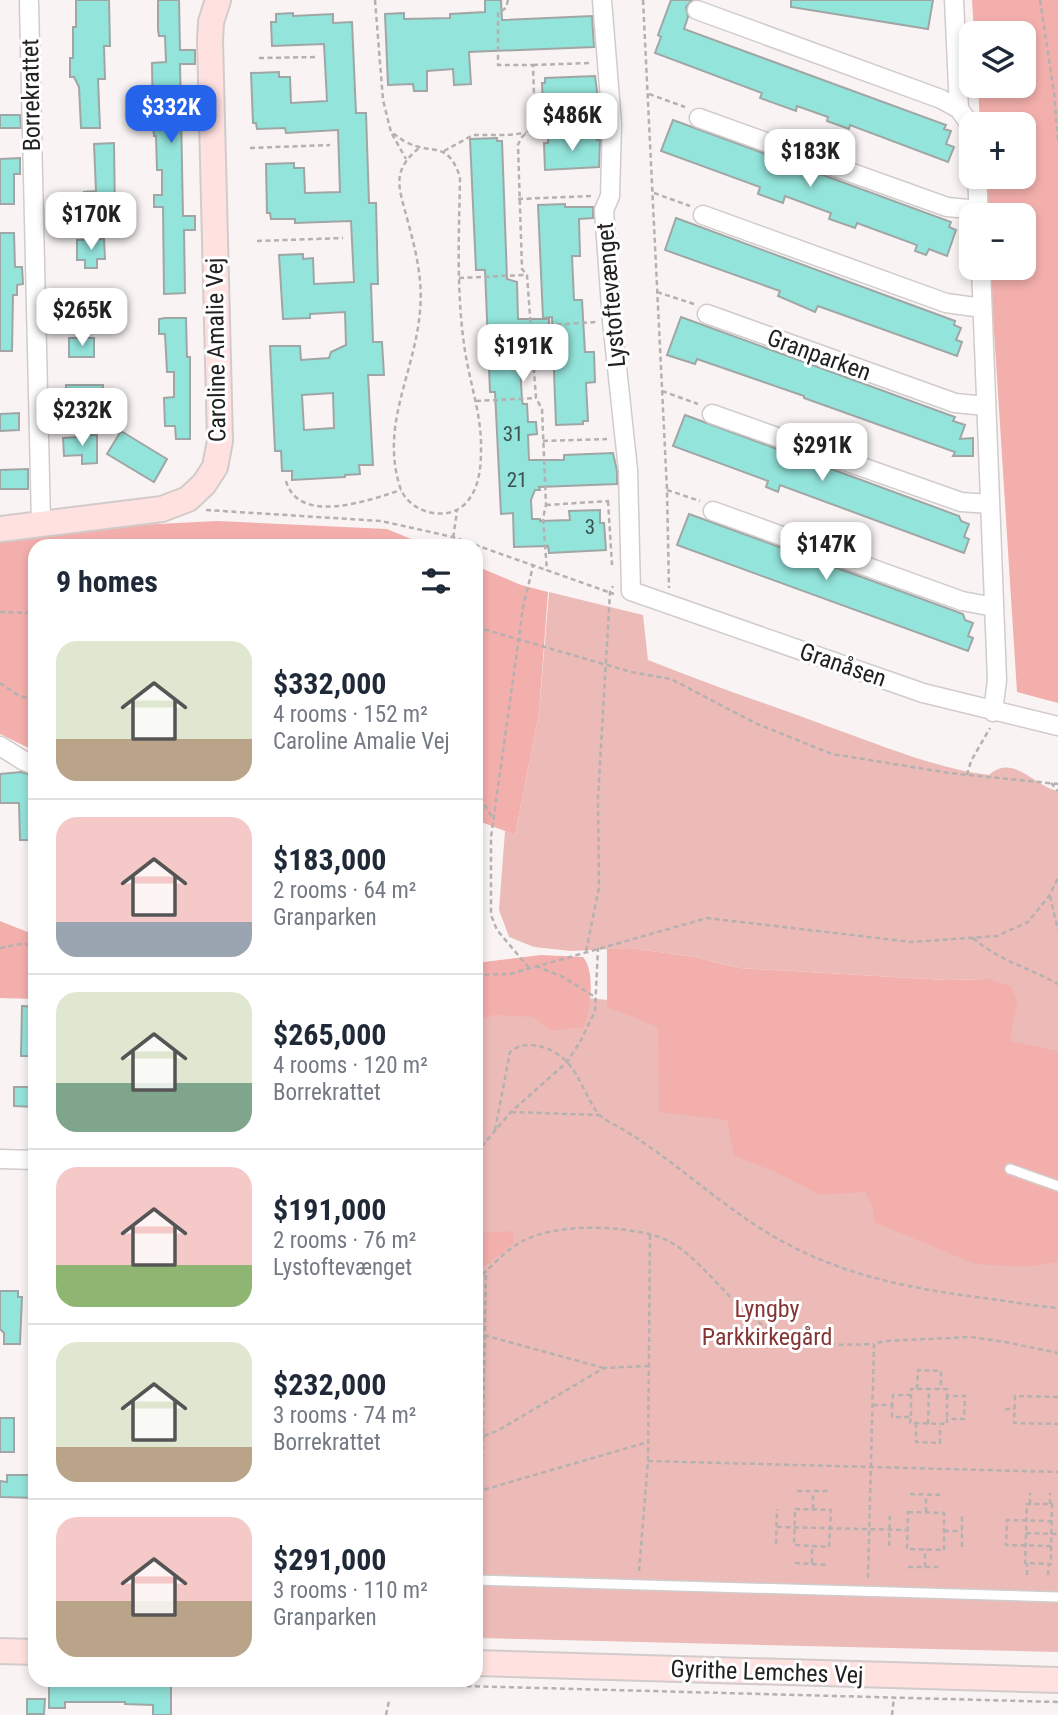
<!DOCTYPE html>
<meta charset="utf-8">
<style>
:root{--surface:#fff;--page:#f2f2f3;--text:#1f2937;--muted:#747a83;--line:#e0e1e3;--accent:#2563eb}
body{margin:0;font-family:"Roboto Condensed",sans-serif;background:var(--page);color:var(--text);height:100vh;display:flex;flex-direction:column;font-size:26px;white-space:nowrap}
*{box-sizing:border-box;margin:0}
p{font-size:23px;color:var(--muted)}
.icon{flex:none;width:38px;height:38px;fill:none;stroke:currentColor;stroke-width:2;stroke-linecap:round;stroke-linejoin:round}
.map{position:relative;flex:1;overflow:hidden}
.details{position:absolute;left:28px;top:539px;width:455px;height:1148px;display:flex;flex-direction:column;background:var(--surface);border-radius:21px;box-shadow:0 4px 10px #0003}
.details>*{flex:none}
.controls{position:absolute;left:959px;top:21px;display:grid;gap:14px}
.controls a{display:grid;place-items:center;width:77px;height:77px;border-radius:14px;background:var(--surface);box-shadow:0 4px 10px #0003;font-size:35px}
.price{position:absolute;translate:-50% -60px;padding:0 16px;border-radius:14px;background:#fff;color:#222;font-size:23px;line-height:46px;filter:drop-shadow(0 2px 4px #0008)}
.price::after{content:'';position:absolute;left:50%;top:42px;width:21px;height:16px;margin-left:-10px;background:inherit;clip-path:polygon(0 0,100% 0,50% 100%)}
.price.on{background:var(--accent);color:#fff}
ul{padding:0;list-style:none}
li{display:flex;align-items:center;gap:21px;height:175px;padding:0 28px}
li+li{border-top:2px solid var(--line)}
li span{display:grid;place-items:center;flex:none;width:196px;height:140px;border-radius:21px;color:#555}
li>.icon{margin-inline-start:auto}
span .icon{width:84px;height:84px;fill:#fffc;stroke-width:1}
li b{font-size:30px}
h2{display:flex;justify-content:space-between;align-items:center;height:84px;padding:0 28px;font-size:30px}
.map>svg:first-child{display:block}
.green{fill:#ecbbb8}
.forest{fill:#f3afac}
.building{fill:#93e4db;stroke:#a0a6a5;stroke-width:2;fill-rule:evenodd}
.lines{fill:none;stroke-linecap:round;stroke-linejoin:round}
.lane-casing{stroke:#d1cccb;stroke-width:12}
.street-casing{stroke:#d1cccb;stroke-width:21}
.secondary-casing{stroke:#d1cccb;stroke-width:28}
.path{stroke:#b5b1b0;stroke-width:2.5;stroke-dasharray:5 3.5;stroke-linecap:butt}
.lane{stroke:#fff;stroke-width:9}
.street{stroke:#fff;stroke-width:18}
.secondary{stroke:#ffe1e0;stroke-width:24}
.labels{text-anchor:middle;stroke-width:6;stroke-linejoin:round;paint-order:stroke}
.number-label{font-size:21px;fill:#3e514f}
.street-label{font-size:24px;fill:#222020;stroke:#fff}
.park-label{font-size:24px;fill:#853535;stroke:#fff}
</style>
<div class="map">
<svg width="1058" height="1715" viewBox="0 0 1058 1715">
<rect width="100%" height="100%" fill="#f9f4f3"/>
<path class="green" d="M549,592L643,615L648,660C710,685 773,706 835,729C886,747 935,768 989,775C1013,753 1034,786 1058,791V1652L476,1638V994H547L678,1007L989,979L946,980L739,968L694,957L631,948L571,951L534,947L509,937L499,910L505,831L515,835L539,713Z"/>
<path class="forest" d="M972,0H1058V703L1017,692L990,268H1024V215H986L984,177H1024V124H980L978,86H1024V33H974Z
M217,521L387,529L428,546H35V751L0,734V532Z
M476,566L521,585L548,592L539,713L515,835L476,820Z
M0,921L35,935V999L0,998Z
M631,948L694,957L739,968L946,980L989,979L1012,987L1017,1002L1010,1041L1058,1051V1262L1026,1267L975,1264L874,1222L872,1205L865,1192L820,1195L773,1171L734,1156L727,1120L659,1112L658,1027L607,1007V949Z
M541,955L583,957C596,972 590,1010 584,1027L551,1031L533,1017L493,1015L476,1022V963Z
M513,1231L514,1243L476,1274V1233Z"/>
<path class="building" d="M76,0H109L110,46H104L105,79H98L100,128H81L79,87L74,77H70V58H73V27H76Z
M158,0H179L180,50H195V64H180L183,216H195V230H184L185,293L164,294L163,207H154V195H162V170H157L156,136H154L153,123L152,63L166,62L165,36H159L158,30Z
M485,0H501L502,20L592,16L594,47L469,52L471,84L454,85L453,69L427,71V91H414L413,84L388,85L385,14L404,13V19L450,18V14L485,12Z
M671,0H692L686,7L688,17L684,29L946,125L944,129L951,131L946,144L954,147L948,162L850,125L849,129L827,121L828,117L797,106L796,111L760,98L762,93L655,53L661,37L658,35Z
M791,0H933L928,29L791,7Z
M293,13V16L333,14V23L352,22L356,113H366L369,203H376L378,284H371L373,342H382L384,375H368L373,465H359L360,474L345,475V477L292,480V471H282L281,451H275L270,346H300L301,360L329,358L331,352L346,345L345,312L310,314V318L283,319L279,255L303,254V259L313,258L314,284L354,282L351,221L295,223V219H271L270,213H267L266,164L294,163V168H304L305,193L340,192L338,130L286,133L285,128L257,129L256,123H253L251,73L279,72V77H290L291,103L327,101L324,44L272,46L271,22H276V14ZM333,393L334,428L304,430L302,395Z
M595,76L599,107L543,110L542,83H545V78Z
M0,115H20L21,128H0Z
M673,120L951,222L949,227L956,230L947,256L929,249L926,255L915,251L917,245L857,223L855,228L829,219L831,213L785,196L783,203L758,194L760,187L661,151Z
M597,136V140H600L599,167L545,170L544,143H548V138Z
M497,138V141H502L507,279L517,282L518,319H549V329L518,331L522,400L523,404H527L528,422H536L537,434L528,435L529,460H564V455L613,453L617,471V484L539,487L540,490H535L531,500L532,519H540V521L570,520L569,511L600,510V523H604L606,550L549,553L548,546L514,547L513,513L501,514L495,392H490L485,270H476L470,139Z
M114,143L115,215H84V192L96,191L94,144Z
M20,158V174H14V204H0V159Z
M565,204V207H593V218L579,219L580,256H572L574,300H582L585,352H594L595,382L586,383L588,421H583V424L556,425L552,317L543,318L538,205Z
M676,218L955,321L954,325L961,328L956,340L962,342L957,356L818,306L815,312L778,296L780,291L665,250Z
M0,233H14L15,267H22L23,284L17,285V295H13L12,351H0Z
M104,239L105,259H97V268H85V260H77V240Z
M681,317L955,417L953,421L965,425L960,439L973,438V456H953L955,452L804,398V396L697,359L695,364L667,355Z
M165,318H186L187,357H190V439H176L175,426H165L164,398L174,397V372H167L165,334H159V319Z
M69,338H94V357H69Z
M66,385H103V401L66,402Z
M19,413V430L0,431V414Z
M685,415L959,516L961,521L969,524L964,537L969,539L964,553L780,485L778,492L766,487L768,481L673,446Z
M121,431L167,459L154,482L107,454Z
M79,435H97V463L82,464V455L64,456L63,438L79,437Z
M28,469V489H0V470Z
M689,514L963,614L965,620L973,623L968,636L973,638L968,651L677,545Z
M21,772L35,776V840H20L19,803H0V774Z
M22,1006L35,1007V1056H21Z
M14,1087H35V1107L14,1106Z
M0,1291H18V1297H22L20,1344H4V1333L0,1329Z
M0,1418H14V1452H0Z
M7,1475H35V1498L0,1497V1481L7,1482Z
M49,1680L148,1682V1680H171V1715H153V1705L125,1704V1702H65V1708H49Z
M27,1699H45L44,1714H27Z"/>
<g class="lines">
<defs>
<path id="lane" d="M1010,1169L1058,1186
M476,1580L1058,1597"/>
<path id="street" d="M602,0L612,124L610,196L604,210L612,321L628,470L631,591L923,693L1058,726
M954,0L959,109
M29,3L41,522
M697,10L941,99L959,109L971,126
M699,118L947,207L979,210
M977,177L979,215
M703,215L946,303L982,308
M981,268L997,680L993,712
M707,314L955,403L986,406
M712,414L961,502L990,504
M713,511L962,601L994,607
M0,746L24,761L35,765
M0,1159L35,1160"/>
<path id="secondary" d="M0,529L162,509L188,499L204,484L215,467L220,441L210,40L211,22L218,0
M0,1651L35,1652
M476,1663L1058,1680"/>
</defs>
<use href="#lane" class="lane-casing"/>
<use href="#street" class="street-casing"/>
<use href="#secondary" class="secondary-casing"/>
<path class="path" d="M375,0L383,100L391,132C396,135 400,139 406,142C433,156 447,139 460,177C459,235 456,293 465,351C470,384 482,416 481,450C481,468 479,490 465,504C446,523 408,512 400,487C380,424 415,373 420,311C423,281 416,251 408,222C399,187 390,172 420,147
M508,0L506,8L498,13V65H533L535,125L521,138L518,145L522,269L527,275L536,398L542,409L546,505L543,518L547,571
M643,0L667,490L669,588
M1040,0L1054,93L1058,142
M259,58L318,57
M533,65L590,63
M649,94L685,107
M535,125L595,124
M392,134L406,159
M250,148L330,145
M444,151L473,135H507L526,133
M654,193L690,206
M518,199L592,196
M257,241L343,238
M459,278L526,275
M657,292L694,304
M531,326L597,322
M662,391L698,404
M476,401L536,398
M543,441L607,439
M286,481C299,526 370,500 401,490
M667,490L700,501
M608,501L612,565
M546,505L609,501
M206,510L381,521L453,537L614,594
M452,546L457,511
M0,612L35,613
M476,627L631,672L671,679L755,723L832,754L949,773L1058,784
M0,683L16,694L35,701
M967,775L971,761L990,728
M1051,783L1058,791
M476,790L492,817
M1050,896L1058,930
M973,938C998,960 1029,968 1058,984
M0,948L20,944L35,945
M586,951L599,888L598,798L610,592L613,586
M536,966L565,978L595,997
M529,968L497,930L491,915V837L523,608L533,566
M476,975L510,974L707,918L911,942L997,936L1028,922L1049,896L1058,878
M511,1112L599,1115
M495,1130L510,1052C526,1038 553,1047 567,1062C580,1076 586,1097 597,1112C603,1120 615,1125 624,1130C678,1163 724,1209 780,1240C844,1276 913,1289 984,1298C1009,1301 1033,1306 1058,1308
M476,1153L511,1112L567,1062L580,1042L595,1011L598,948
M476,1280C491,1268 504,1251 521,1242C554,1223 619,1225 656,1236C670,1240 682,1249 692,1258C720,1283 741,1315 775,1332C807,1347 840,1345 874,1344
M476,1333L604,1368
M917,1389L918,1370L941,1371V1389
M1058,1397L1015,1396L1014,1423L1058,1424
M873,1405H892L893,1395H911V1389H947V1396H965L964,1419H947V1424L910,1423L911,1417H892V1405
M1005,1409H1015
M911,1416V1395
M947,1417V1396
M916,1423V1442L940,1443V1426
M928,1424L929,1389
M476,1439L497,1431L604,1368L649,1366
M648,1461L1058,1472
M797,1491H830
M476,1492L648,1442
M910,1494L944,1495
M1030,1504V1493
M1050,1504V1493
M795,1509L831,1510L829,1547L794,1545Z
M813,1509V1492
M908,1512L944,1513V1550L907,1549Z
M926,1512V1495
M777,1527L906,1530
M944,1531H962
M1026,1533L1058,1534
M776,1544L777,1509
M889,1546L890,1512
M1051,1546V1564L1025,1563C1026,1543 1026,1524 1027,1504H1052L1051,1546L1006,1545L1007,1520L1052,1521
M962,1547V1514
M795,1563L828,1565
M812,1563V1546
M908,1567H942
M925,1567V1549
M480,1569L486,1271
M639,1571L648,1461L650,1235
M1027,1575V1563
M1048,1575L1049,1564
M868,1578L874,1344L884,1341L970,1337L1005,1342L1058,1353
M390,1684L1058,1702
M386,1715L389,1701
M892,1715L894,1697"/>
<use href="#lane" class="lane"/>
<use href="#street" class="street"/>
<use href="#secondary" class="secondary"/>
</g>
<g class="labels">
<g class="number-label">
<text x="513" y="441">31</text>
<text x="517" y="487">21</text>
<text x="590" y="534">3</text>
</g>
<g class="street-label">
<text transform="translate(31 95) rotate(-91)" y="8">Borrekrattet</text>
<text transform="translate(611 295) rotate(-95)" y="8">Lystoftevænget</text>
<text transform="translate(216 350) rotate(-91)" y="8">Caroline Amalie Vej</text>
<text transform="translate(819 355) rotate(20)" y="8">Granparken</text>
<text transform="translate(843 665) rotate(19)" y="8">Granåsen</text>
<text transform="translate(767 1672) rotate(2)" y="8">Gyrithe Lemches Vej</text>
</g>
<g class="park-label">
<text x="767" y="1317">Lyngby<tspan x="767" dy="28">Parkkirkegård</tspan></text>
</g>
</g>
</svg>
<div class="controls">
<a><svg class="icon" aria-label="layers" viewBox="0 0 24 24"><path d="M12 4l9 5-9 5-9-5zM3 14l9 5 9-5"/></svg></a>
<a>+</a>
<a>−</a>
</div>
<b class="price on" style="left:171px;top:145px">$332K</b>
<b class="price" style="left:572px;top:153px">$486K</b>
<b class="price" style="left:810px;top:189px">$183K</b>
<b class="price" style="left:91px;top:252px">$170K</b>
<b class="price" style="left:82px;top:348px">$265K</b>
<b class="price" style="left:523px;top:384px">$191K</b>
<b class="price" style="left:82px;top:448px">$232K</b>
<b class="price" style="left:822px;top:483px">$291K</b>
<b class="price" style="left:826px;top:582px">$147K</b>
<section class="details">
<h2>9 homes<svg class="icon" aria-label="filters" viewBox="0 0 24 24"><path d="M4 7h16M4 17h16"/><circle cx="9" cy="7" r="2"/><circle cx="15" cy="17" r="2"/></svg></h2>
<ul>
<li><span style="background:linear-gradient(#dfe7d0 70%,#b9a48a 0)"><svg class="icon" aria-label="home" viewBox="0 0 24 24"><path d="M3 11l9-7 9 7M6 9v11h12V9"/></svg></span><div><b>$332,000</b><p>4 rooms · 152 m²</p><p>Caroline Amalie Vej</p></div></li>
<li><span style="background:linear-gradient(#f6c9c9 75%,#9aa5b1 0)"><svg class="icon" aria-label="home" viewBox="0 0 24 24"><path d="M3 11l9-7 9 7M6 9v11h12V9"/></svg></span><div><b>$183,000</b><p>2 rooms · 64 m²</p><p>Granparken</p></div></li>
<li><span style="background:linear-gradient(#dfe7d0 65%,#7fa58c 0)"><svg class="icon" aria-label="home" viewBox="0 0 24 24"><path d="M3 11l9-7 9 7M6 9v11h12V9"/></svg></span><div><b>$265,000</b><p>4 rooms · 120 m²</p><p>Borrekrattet</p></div></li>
<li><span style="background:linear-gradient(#f6c9c9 70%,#8fb573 0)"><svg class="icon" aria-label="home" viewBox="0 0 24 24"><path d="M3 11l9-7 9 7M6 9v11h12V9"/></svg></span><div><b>$191,000</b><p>2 rooms · 76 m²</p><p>Lystoftevænget</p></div></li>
<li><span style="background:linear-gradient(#dfe7d0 75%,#b9a48a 0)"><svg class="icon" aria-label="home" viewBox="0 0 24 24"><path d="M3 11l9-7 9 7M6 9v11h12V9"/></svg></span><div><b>$232,000</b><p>3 rooms · 74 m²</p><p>Borrekrattet</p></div></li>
<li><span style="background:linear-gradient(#f6c9c9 60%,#b9a48a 0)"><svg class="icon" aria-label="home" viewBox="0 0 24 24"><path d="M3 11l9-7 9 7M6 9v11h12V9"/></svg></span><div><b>$291,000</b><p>3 rooms · 110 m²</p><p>Granparken</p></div></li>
</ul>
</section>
</div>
